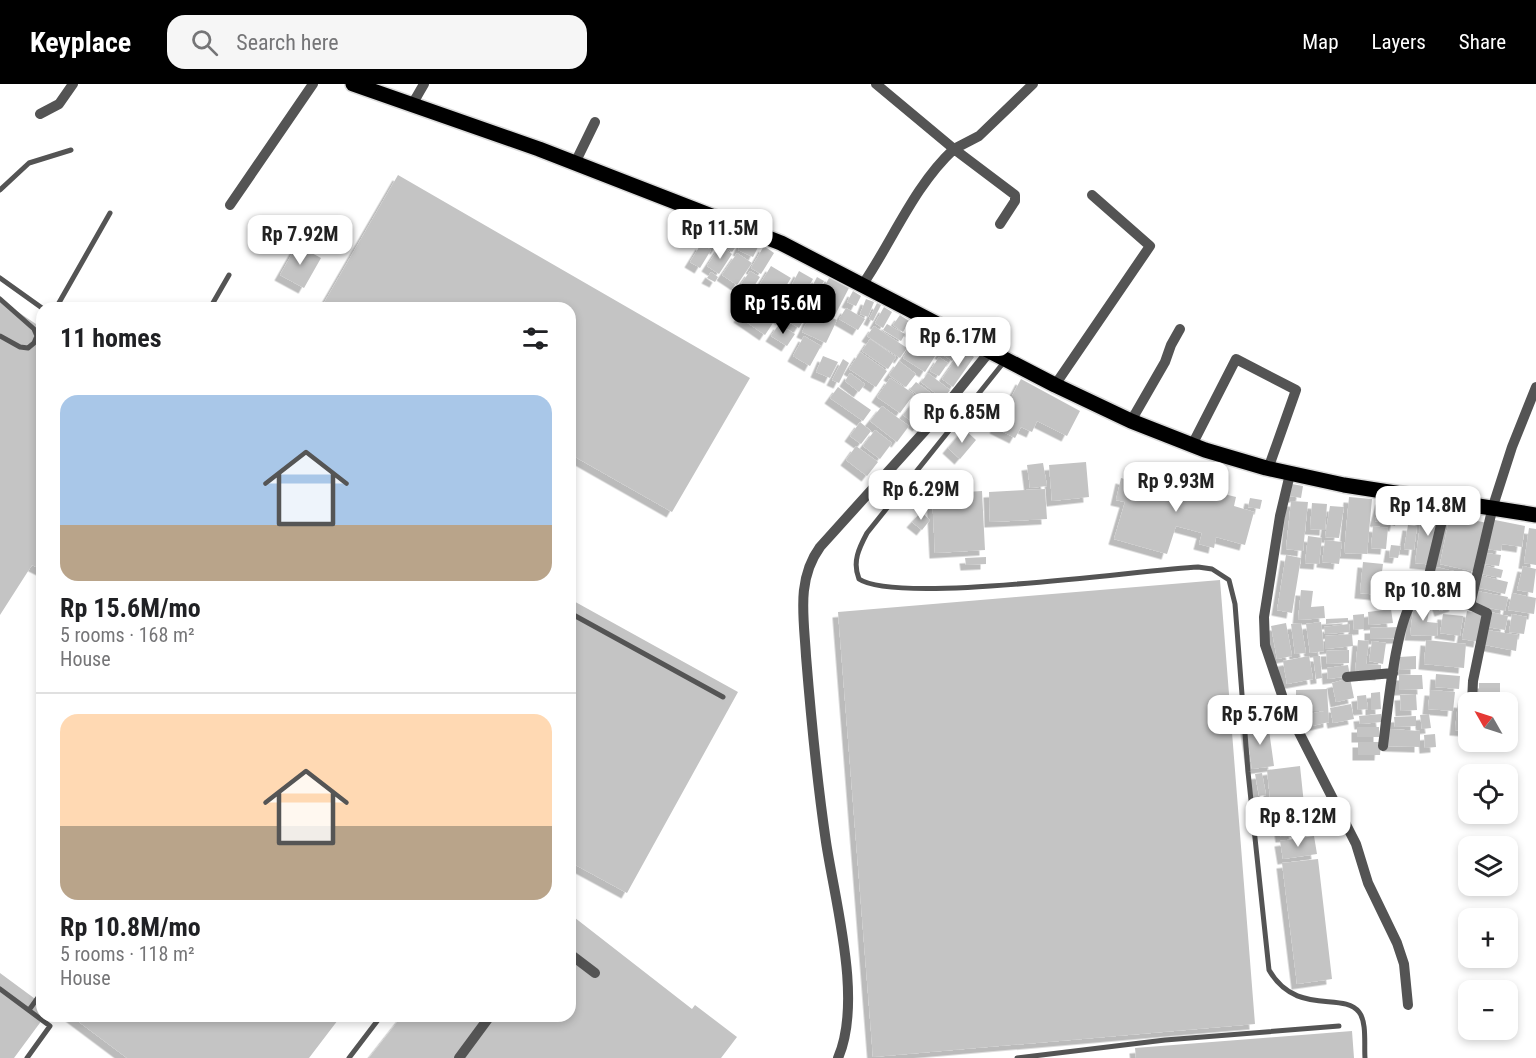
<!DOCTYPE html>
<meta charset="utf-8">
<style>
:root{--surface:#fff;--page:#f6f6f6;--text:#202124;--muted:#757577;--line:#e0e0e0;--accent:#000}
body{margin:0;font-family:"Roboto Condensed",sans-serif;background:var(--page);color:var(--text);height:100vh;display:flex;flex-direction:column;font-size:22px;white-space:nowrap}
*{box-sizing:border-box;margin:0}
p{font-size:20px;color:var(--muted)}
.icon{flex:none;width:33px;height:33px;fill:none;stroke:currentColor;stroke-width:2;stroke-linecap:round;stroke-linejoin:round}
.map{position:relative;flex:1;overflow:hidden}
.panel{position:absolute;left:36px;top:218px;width:540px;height:720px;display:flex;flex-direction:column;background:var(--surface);border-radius:18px;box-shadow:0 3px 9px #0003}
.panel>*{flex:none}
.needle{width:39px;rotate:309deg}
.tools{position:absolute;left:1458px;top:608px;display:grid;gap:12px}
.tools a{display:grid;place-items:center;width:60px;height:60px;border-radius:12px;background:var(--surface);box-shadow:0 3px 9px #0003;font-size:30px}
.price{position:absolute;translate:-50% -51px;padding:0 14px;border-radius:12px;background:#fff;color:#222;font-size:20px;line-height:39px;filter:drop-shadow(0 2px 3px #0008)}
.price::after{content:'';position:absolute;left:50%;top:36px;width:18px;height:14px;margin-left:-9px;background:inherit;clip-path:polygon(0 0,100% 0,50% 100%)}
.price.active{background:var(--accent);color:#fff}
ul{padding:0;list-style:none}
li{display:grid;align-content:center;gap:12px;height:318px;padding:0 24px}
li+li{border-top:2px solid var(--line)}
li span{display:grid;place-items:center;height:186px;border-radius:18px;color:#555}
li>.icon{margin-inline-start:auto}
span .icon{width:108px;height:108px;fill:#fffc;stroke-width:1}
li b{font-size:26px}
h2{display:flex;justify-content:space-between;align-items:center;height:72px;padding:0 24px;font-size:26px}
header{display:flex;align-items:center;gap:36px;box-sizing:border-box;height:84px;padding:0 30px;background:var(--accent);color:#fff}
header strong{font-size:28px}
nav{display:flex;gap:33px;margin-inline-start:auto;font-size:21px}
.search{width:420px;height:54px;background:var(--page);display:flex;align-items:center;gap:15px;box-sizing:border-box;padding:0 21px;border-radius:18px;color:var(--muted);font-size:22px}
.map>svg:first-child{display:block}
.building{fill:#c4c4c4;filter:url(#shadow)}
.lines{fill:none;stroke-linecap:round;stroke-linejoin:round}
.primary-casing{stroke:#dbdbdb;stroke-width:18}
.lane{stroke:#545454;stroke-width:5}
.street{stroke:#545454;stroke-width:10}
.primary{stroke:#000;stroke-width:15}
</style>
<header>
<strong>Keyplace</strong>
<div class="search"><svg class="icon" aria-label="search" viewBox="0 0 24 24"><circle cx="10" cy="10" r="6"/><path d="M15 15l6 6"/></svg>Search here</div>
<nav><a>Map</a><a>Layers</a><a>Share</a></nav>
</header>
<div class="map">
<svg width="1536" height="974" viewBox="0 0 1536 974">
<defs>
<filter id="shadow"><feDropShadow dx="-5.5" dy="5.5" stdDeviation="0" flood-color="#0004"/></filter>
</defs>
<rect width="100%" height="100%" fill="#fff"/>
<path class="building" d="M398,91L750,294L672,428L570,370V224H321Z
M712,142L725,151L716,165L703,156Z
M730,150L740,157L732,168L722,161Z
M743,156L758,163L753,173L738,166Z
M701,160L711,166L700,184L690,178Z
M297,161L321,174L304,204L280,191Z
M720,162L732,170L719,190L707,182Z
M764,162L774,169L761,190L751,184Z
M737,169L752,179L737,201L722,191Z
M771,182L791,194L780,212L760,200Z
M750,187L760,193L749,210L739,203Z
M799,187L813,195L800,219L786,212Z
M711,188L718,193L715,198L707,194Z
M830,192L850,202L834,233L814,223Z
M817,193L824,197L811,222L804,218Z
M760,204L790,224L782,236L752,216Z
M853,207L861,212L856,222L847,218Z
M866,215L874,218L868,233L860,230Z
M0,216L42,244V486L32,481L0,531Z
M749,218L775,236L765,251L739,233Z
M877,219L881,221L873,237L869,235Z
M884,223L892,228L883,244L875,239Z
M846,224L865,235L858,246L839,235Z
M813,225L837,236L826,259L802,248Z
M792,227L805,234L799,244L787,237Z
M900,231L909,237L903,248L893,241Z
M914,239L921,244L916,251L909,246Z
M779,240L795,250L787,262L771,252Z
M887,240L905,250L901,257L883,246Z
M874,242L907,264L900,274L867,252Z
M932,248L943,256L936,266L925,259Z
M804,252L821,262L810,282L793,272Z
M870,255L896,273L888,285L862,267Z
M915,255L937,269L925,288L903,274Z
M948,258L959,266L952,277L940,269Z
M963,265L974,273L953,303L942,295Z
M860,268L887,287L876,303L849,285Z
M823,272L838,278L830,294L816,288Z
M939,273L948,279L939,292L930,287Z
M843,275L849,279L839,299L832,296Z
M899,277L916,290L906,303L889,291Z
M850,289L865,300L859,308L845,297Z
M928,289L950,306L943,315L921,298Z
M890,294L914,310L900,329L877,313Z
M1021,295L1080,327L1067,352L1037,337L1032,348L1021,343L1015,354L995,344Z
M916,298L942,317L937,325L910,305Z
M838,303L871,326L863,337L830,314Z
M917,314L931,325L918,342L903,331Z
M882,322L909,342L897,358L870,337Z
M860,338L871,347L861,360L850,352Z
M964,345L976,356L960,375L948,364Z
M875,346L892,359L880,375L863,362Z
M856,362L878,378L867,392L846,376Z
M1086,378L1089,413L1052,417L1049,381Z
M1043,379L1047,402L1030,404L1027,381Z
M1135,382L1189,398L1186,408L1210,415L1212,407L1236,413L1234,422L1254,428L1245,461L1216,453L1214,464L1199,460L1202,449L1176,442L1167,470L1114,455L1125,418L1116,416L1121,394L1131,397Z
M1292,400L1303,402L1301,414L1290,412Z
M1045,405L1047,435L990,438L989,408Z
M982,407L985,466L935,469L932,410Z
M1349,413L1372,415L1367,470L1344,469Z
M1250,414L1262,416L1260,425L1248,423Z
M1381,415L1400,419L1395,442L1375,437Z
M1291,417L1308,418L1303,467L1286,465Z
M1312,419L1327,420L1325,446L1310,445Z
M1330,422L1344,423L1339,454L1325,453Z
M1422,426L1442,429L1434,481L1415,479Z
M921,428L930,436L922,446L912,438Z
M1450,431L1487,439L1476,488L1440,480Z
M1490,435L1525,442L1522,463L1502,460L1501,467L1486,465Z
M1408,441L1417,442L1414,466L1404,465Z
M1373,442L1388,444L1386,465L1371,464Z
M1529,444L1536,445V481L1524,479Z
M1308,452L1322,454L1319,480L1305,479Z
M1325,456L1342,458L1339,480L1322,478Z
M1391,461L1401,462L1398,474L1389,473Z
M1485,469L1501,471L1499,482L1483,480Z
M1286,471L1301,474L1292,529L1277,526Z
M986,473V480L966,481L965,474Z
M1363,478L1383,480L1379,511L1360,509Z
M1482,481L1503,486L1501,494L1481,490Z
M1523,482L1536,485L1533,509L1517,506Z
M1436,483L1471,491L1465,514L1430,506Z
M1387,487L1420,491L1417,515L1384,511Z
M1479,491L1508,498L1505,510L1476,503Z
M1220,496L1255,940L873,973L838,528Z
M1301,506L1313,507L1311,523L1324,522L1325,534L1298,536Z
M1477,507L1508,513L1505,527L1474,521Z
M1512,509L1536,514L1534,530L1508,526Z
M1452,513L1455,522L1440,527L1437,518Z
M570,515L738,608L627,809L570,778Z
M1414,520L1430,523L1427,538L1438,539L1437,552L1410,551Z
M1391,525L1393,539L1369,541L1368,528Z
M1467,527L1484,530L1479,558L1462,555Z
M1490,528L1508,532L1505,546L1487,543Z
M1364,530V545L1354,546L1353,531Z
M1443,530L1463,532L1460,552L1440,549Z
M1512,530L1527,533L1524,550L1509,548Z
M1348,534V538L1326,540V535Z
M1321,538L1324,567L1310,569L1306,540Z
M1286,539L1292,572L1277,575L1271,542Z
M1301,539L1306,569L1295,570L1291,540Z
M1349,540L1350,548L1325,550L1324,543Z
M1399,543V554L1370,555V544Z
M1487,546L1518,551L1516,567L1485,561Z
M1352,550L1353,562L1325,565V552Z
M1358,556L1369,557L1366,580L1381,581V591L1355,589Z
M1426,556L1466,560L1464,584L1424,580Z
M1372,557L1386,559L1383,580L1369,577Z
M1349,566V579L1327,580L1326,567Z
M1309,572L1313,595L1287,600L1283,577Z
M1313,572H1320L1322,594L1316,595Z
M1416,572V585L1400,586L1399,573Z
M1348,581L1350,592L1328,595L1327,584Z
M1436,590L1460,592L1459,605L1435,603Z
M1399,591H1422L1423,605L1399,606Z
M1350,594L1354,614L1336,618L1332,599Z
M1479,599H1500V618H1479Z
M1327,605L1329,638L1312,642L1309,630L1324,627H1296V606Z
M1430,606L1455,608L1453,627L1428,625Z
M1380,608L1381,625L1371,626V609Z
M1416,610L1417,626L1401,627L1400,611Z
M1366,611L1368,625L1358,626L1357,612Z
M1458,618L1468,619V647L1455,646Z
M1351,620L1354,635L1333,639L1330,624Z
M1260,623L1261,635L1249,636L1248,625Z
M1381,630L1382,638L1360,640L1359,632Z
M1429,630L1431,644L1422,645L1420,631Z
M1416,632V642L1395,643L1394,633Z
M1268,639L1274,682L1252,685L1246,643Z
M1357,643H1379V653H1357Z
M1389,645L1420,647V663L1388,662Z
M1435,650L1436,663L1425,664L1424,651Z
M1358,658H1381L1380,671H1358Z
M1300,682L1305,730L1272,734L1267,686Z
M1262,689L1266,711L1259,712L1255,690Z
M1293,736L1295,752L1281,753L1279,737Z
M1314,752L1317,770L1283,775L1280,757Z
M1318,775L1332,895L1297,900L1282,779Z
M570,830L692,925L695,921L737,953L721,974H369L402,932H570Z
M0,889L42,920V932H45L14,974H0Z
M71,932H341L309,974H127Z
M1352,947L1354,974H1136L1135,964Z"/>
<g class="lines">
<defs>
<path id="primary" d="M353,0L539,65L781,159L1055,301L1131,337L1205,366L1266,384L1344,401L1536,431"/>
</defs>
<use href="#primary" class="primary-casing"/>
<path class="lane" d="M0,106L29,79L71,66
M0,194L42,224
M0,215L34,245L37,252L34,259L28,264L20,263L0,252
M304,221V224
M56,224L110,129
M210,224L229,191
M1004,278L867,449C859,464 852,478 859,495C897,521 1138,486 1198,483L1212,485L1229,496L1235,520L1248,688L1269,886C1296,933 1343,907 1359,928C1367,938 1364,961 1365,974
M570,529L723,613
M0,905L50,942L27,974
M29,926L42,908
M349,974L381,932
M1017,974L1165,956L1339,942"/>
<path class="street" d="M413,19L424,0
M40,30L59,20L73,0
M954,65L1015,111V117L1000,140
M954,65L979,52L1033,0
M575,79L595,38
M230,121L313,0
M863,200C893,156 914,102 954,65L876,0
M1055,301L1150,162L1092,111
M1131,337L1165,278L1171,261L1180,245
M1192,361L1236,275L1296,306L1268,385
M1290,390L1280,432L1264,533L1265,561L1286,623L1356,760L1368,799L1397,859L1404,880L1408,921
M1424,512L1447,416
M1470,521L1487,529L1473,597L1472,618
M1347,593L1393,589
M1383,662C1387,632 1396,530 1416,513L1470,521L1493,422L1512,363L1536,303
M570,870L595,889
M459,974L490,932
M838,974C863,917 835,818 826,758C817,697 811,634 806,572C804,534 796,496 820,463L931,340L990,267"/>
<use href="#primary" class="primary"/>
</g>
</svg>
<div class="tools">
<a><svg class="needle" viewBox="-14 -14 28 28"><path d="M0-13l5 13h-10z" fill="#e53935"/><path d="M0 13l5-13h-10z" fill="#757577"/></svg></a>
<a><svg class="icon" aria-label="locate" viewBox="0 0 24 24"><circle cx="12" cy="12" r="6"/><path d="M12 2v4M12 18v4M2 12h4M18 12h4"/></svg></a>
<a><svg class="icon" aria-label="layers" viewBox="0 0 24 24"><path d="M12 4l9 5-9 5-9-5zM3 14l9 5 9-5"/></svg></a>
<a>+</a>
<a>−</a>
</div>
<b class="price" style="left:720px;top:176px">Rp 11.5M</b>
<b class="price" style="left:300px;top:182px">Rp 7.92M</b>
<b class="price active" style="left:783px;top:251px">Rp 15.6M</b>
<b class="price" style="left:958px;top:284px">Rp 6.17M</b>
<b class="price" style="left:962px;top:360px">Rp 6.85M</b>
<b class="price" style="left:1176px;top:429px">Rp 9.93M</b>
<b class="price" style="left:921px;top:437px">Rp 6.29M</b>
<b class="price" style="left:1428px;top:453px">Rp 14.8M</b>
<b class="price" style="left:1423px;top:538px">Rp 10.8M</b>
<b class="price" style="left:1260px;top:662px">Rp 5.76M</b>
<b class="price" style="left:1298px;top:764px">Rp 8.12M</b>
<section class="panel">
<h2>11 homes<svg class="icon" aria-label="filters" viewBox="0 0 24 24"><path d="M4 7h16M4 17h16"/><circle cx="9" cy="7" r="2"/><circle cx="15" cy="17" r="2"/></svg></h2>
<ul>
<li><span style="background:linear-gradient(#a9c7e8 70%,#b9a48a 0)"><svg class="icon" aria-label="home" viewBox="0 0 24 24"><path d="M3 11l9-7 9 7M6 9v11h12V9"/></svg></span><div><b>Rp 15.6M/mo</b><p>5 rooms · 168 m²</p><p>House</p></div></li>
<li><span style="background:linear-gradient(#ffd9b3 60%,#b9a48a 0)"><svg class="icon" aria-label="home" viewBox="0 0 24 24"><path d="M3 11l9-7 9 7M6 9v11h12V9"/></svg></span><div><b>Rp 10.8M/mo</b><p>5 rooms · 118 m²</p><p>House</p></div></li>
</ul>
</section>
</div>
